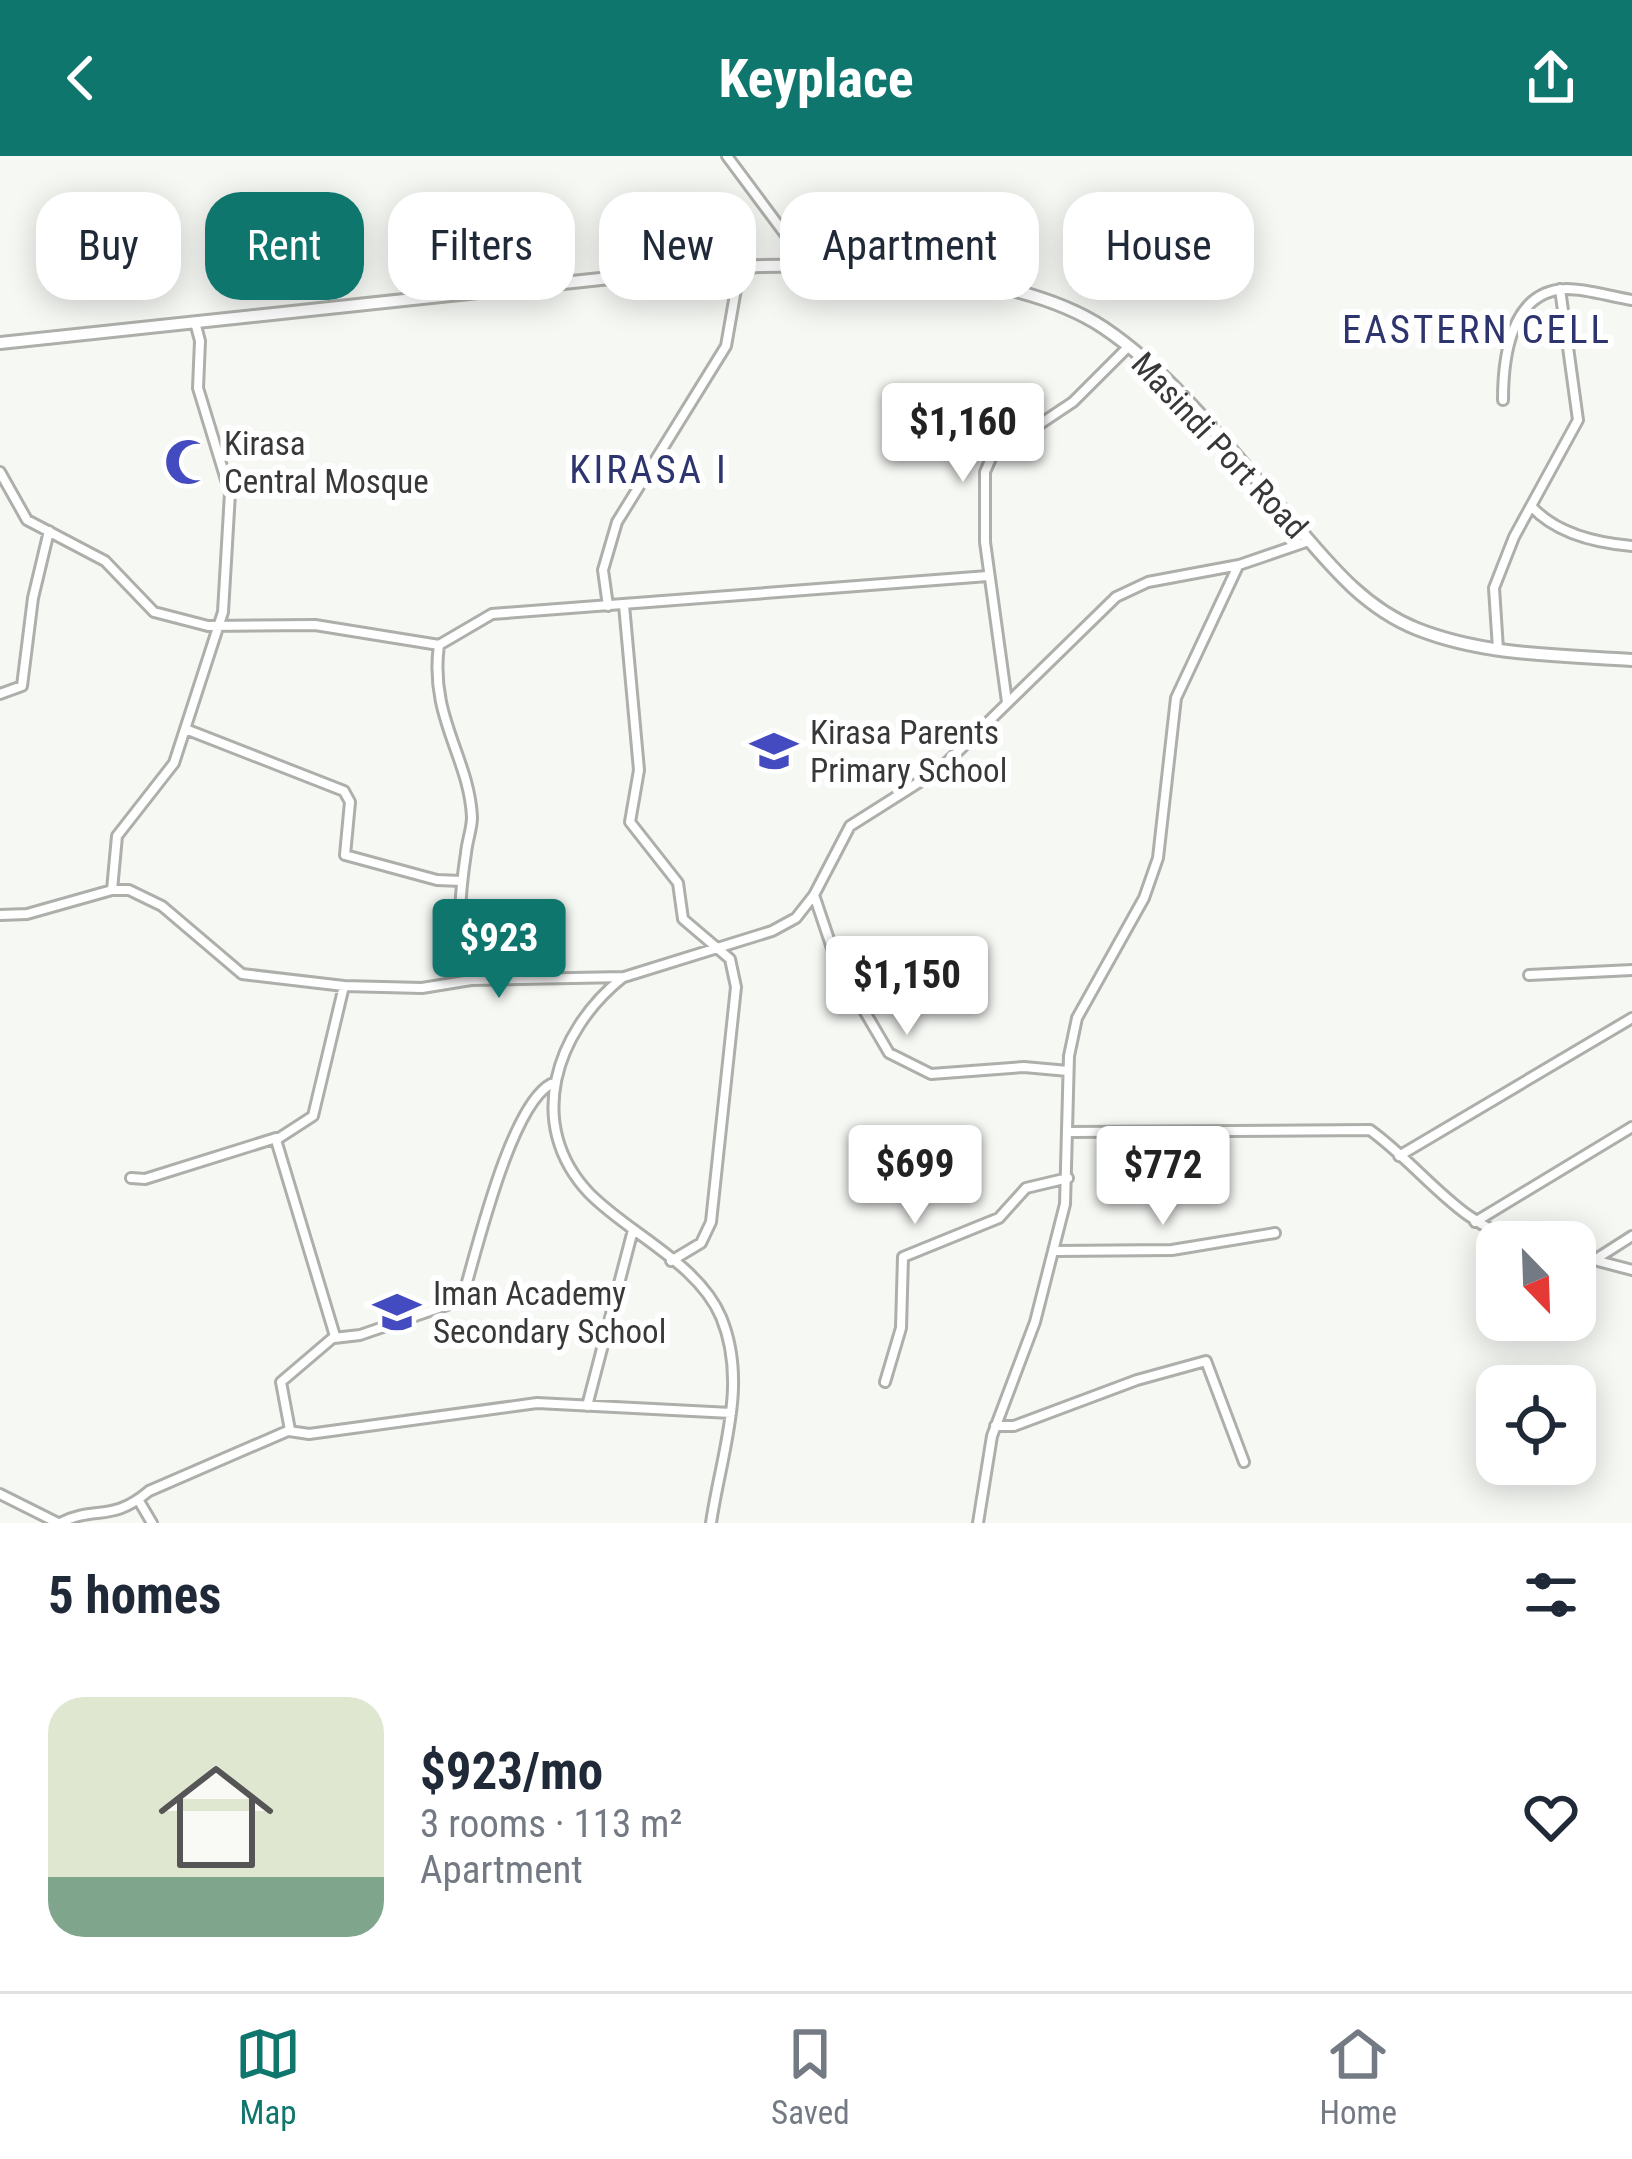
<!DOCTYPE html>
<meta charset="utf-8">
<style>
:root{--surface:#fff;--page:#f2f2f3;--text:#1f2937;--muted:#747a83;--line:#e0e1e3;--accent:#0f766e}
body{margin:0;font-family:"Roboto Condensed",sans-serif;background:var(--page);color:var(--text);height:100vh;display:flex;flex-direction:column;font-size:45px;white-space:nowrap}
*{box-sizing:border-box;margin:0}
p{font-size:39px;color:var(--muted)}
.icon{flex:none;width:66px;height:66px;fill:none;stroke:currentColor;stroke-width:2;stroke-linecap:round;stroke-linejoin:round}
.map{position:relative;height:1367px;overflow:hidden}
.drawer{display:flex;flex-direction:column;background:var(--surface);flex:1}
.drawer>*{flex:none}
.banner{position:absolute;left:36px;top:36px;width:1560px;height:108px;display:flex;gap:24px}
.needle{width:78px;rotate:157deg}
.fabs{position:absolute;left:1476px;top:1065px;display:grid;gap:24px}
.fabs a{display:grid;place-items:center;width:120px;height:120px;border-radius:24px;background:var(--surface);box-shadow:0 6px 30px #0003;font-size:60px}
.price{position:absolute;translate:-50% -102px;padding:0 27px;border-radius:12px;background:#fff;color:#222;font-size:39px;line-height:78px;filter:drop-shadow(0 3px 6px #0008)}
.price::after{content:'';position:absolute;left:50%;top:72px;width:36px;height:27px;margin-left:-18px;background:inherit;clip-path:polygon(0 0,100% 0,50% 100%)}
.price.selected{background:var(--accent);color:#fff}
ul{padding:0;list-style:none}
li{display:flex;align-items:center;gap:36px;height:300px;padding:0 48px}
li span{display:grid;place-items:center;flex:none;width:336px;height:240px;border-radius:36px;color:#555}
li>.icon{margin-inline-start:auto}
span .icon{width:144px;height:144px;fill:#fffc;stroke-width:1}
li b{font-size:51px}
h2{display:flex;justify-content:space-between;align-items:center;height:144px;padding:0 48px;font-size:51px}
.pill{padding:0 42px;border-radius:36px;background:var(--surface);box-shadow:0 6px 30px #0003;font-size:42px;line-height:108px}
.pill.selected{background:var(--accent);color:#fff}
header{display:flex;justify-content:space-between;align-items:center;height:156px;padding:0 48px;background:var(--accent);color:#fff;font-size:54px;font-weight:700}
.menu{display:flex;justify-content:space-around;align-items:center;height:168px;border-top:3px solid var(--line);background:var(--surface);font-size:33px;color:var(--muted)}
.menu a{display:grid;justify-items:center;gap:6px}
.menu .selected{color:var(--accent)}
.map>svg:first-child{display:block}
.lines{fill:none;stroke-linecap:round;stroke-linejoin:round}
.street-casing{stroke:#adafaa;stroke-width:14}
.secondary-casing{stroke:#adafaa;stroke-width:16}
.street{stroke:#fff;stroke-width:8}
.secondary{stroke:#fff;stroke-width:10}
.labels{text-anchor:middle;stroke-width:12;stroke-linejoin:round;paint-order:stroke}
.poi-label{font-size:33px;fill:#383937;stroke:#fff;text-anchor:start}
.street-label{font-size:33px;fill:#383937;stroke:#fff}
.quarter-label{font-size:39px;letter-spacing:3px;fill:#2d346e;stroke:#fff}
</style>
<header><svg class="icon" aria-label="back" viewBox="0 0 24 24"><path d="M15 5l-7 7 7 7"/></svg>Keyplace<svg class="icon" aria-label="share" viewBox="0 0 24 24"><path d="M12 15V3M7 8l5-5 5 5M5 13v7h14v-7"/></svg></header>
<div class="map">
<svg width="1632" height="1367" viewBox="0 0 1632 1367">
<rect width="100%" height="100%" fill="#f6f8f4"/>
<g class="lines">
<defs>
<path id="street" d="M727,0L811,113
M1503,244C1503,203 1510,134 1567,133C1588,133 1611,141 1632,144
M0,316L27,364L105,405L154,456L208,470L315,469L439,489
M1532,351C1556,377 1597,387 1632,390
M624,449L639,614L630,666L678,727L683,763L730,803L736,831L711,1066L701,1087L671,1105
M608,450L603,414L617,366L726,190L736,133L751,111
M1498,493L1494,432L1514,381L1578,264L1560,133
M0,538L22,530L33,442L49,375
M1007,546L985,386V316L992,300L1073,246L1128,191
M188,574L344,635L350,646L345,699L437,724L462,725
M112,734L117,680L174,607L223,456L230,337L198,232L200,185L195,166
M814,739L838,810L889,897L931,918L1024,911L1068,915
M0,759L27,758L112,734H129L162,750L242,818L344,830L422,832L471,824L624,821L772,775L796,762L814,739L850,670L940,613L1116,441L1148,426L1239,409L1309,385
M1529,819L1632,814
M622,822C556,875 524,968 589,1037C629,1078 698,1107 721,1161C749,1228 721,1298 711,1367
M471,824C456,779 459,744 466,697C467,685 472,673 472,661C469,601 429,561 439,489L492,458L988,420
M1070,976L1370,974C1424,1013 1457,1069 1524,1086
M1399,1000L1632,862
M131,1022L145,1023L276,982
M1475,1066L1632,971
M1055,1095L1172,1094L1275,1077
M1575,1099L1632,1114
M1596,1103L1632,1080
M334,1182L360,1179L462,1144C476,1097 510,950 551,928
M885,1226L901,1172L903,1101L999,1062L1026,1032L1068,1022
M587,1250L633,1074
M995,1270H1014L1137,1224L1206,1205L1244,1306
M289,1275L309,1278L537,1247L731,1257
M0,1338L58,1367
M139,1345L152,1367
M60,1367C96,1349 111,1367 149,1335L290,1274L281,1226L335,1180L276,984L313,960L344,830
M978,1367L992,1280L1035,1166L1065,1048L1069,900L1077,862L1144,742L1158,702L1176,542L1238,410"/>
<path id="secondary" d="M0,187L704,112C813,106 1012,110 1104,172C1178,222 1235,300 1294,367C1330,409 1364,452 1417,473C1485,500 1560,499 1632,504"/>
</defs>
<use href="#street" class="street-casing"/>
<use href="#secondary" class="secondary-casing"/>
<use href="#street" class="street"/>
<use href="#secondary" class="secondary"/>
</g>
<defs>
<symbol id="mosque-bare" viewBox="-9 -9 18 18"><path d="M3.5-4.9A6 6 0 1 0 3.5 4.9A5 5 0 1 1 3.5-4.9Z" fill="#444abf" stroke="#fff" stroke-width="2.5" paint-order="stroke"/></symbol>
<symbol id="school-bare" viewBox="-9 -9 18 18"><path d="M0-5L7-2L0 1L-7-2ZM-4 1L0 2.5L4 1V4Q0 6-4 4Z" fill="#444abf" stroke="#fff" stroke-width="2.5" paint-order="stroke"/></symbol>
</defs>
<g fill-rule="evenodd">
<use href="#mosque-bare" x="155" y="273" width="66" height="66"/>
<use href="#school-bare" x="741" y="562" width="66" height="66"/>
<use href="#school-bare" x="364" y="1123" width="66" height="66"/>
</g>
<g class="labels">
<g class="poi-label">
<text x="224" y="299">Kirasa<tspan x="224" dy="38">Central Mosque</tspan></text>
<text x="810" y="588">Kirasa Parents<tspan x="810" dy="38">Primary School</tspan></text>
<text x="433" y="1149">Iman Academy<tspan x="433" dy="38">Secondary School</tspan></text>
</g>
<g class="street-label">
<text transform="translate(1220 289) rotate(47)" y="12">Masindi Port Road</text>
</g>
<g class="quarter-label">
<text x="1477" y="187">EASTERN CELL</text>
<text x="649" y="327">KIRASA I</text>
</g>
</g>
</svg>
<div class="fabs">
<a><svg class="needle" viewBox="-14 -14 28 28"><path d="M0-13l5 13h-10z" fill="#e53935"/><path d="M0 13l5-13h-10z" fill="#747a83"/></svg></a>
<a><svg class="icon" aria-label="locate" viewBox="0 0 24 24"><circle cx="12" cy="12" r="6"/><path d="M12 2v4M12 18v4M2 12h4M18 12h4"/></svg></a>
</div>
<b class="price" style="left:963px;top:329px">$1,160</b>
<b class="price selected" style="left:499px;top:845px">$923</b>
<b class="price" style="left:907px;top:882px">$1,150</b>
<b class="price" style="left:915px;top:1071px">$699</b>
<b class="price" style="left:1163px;top:1072px">$772</b>
<div class="banner">
<a class="pill">Buy</a>
<a class="pill selected">Rent</a>
<a class="pill">Filters</a>
<a class="pill">New</a>
<a class="pill">Apartment</a>
<a class="pill">House</a>
</div>
</div>
<section class="drawer">
<h2>5 homes<svg class="icon" aria-label="filters" viewBox="0 0 24 24"><path d="M4 7h16M4 17h16"/><circle cx="9" cy="7" r="2"/><circle cx="15" cy="17" r="2"/></svg></h2>
<ul>
<li><span style="background:linear-gradient(#dfe7d0 75%,#7fa58c 0)"><svg class="icon" aria-label="home" viewBox="0 0 24 24"><path d="M3 11l9-7 9 7M6 9v11h12V9"/></svg></span><div><b>$923/mo</b><p>3 rooms · 113 m²</p><p>Apartment</p></div><svg class="icon" aria-label="heart" viewBox="0 0 24 24"><path d="M12 20l-8-8c-3-5 5-10 8-4 3-6 11-1 8 4z"/></svg></li>
</ul>
</section>
<nav class="menu">
<a class="selected"><svg class="icon" aria-label="map" viewBox="0 0 24 24"><path d="M3 6l6-2 6 2 6-2v14l-6 2-6-2-6 2zM9 4v14M15 6v14"/></svg>Map</a>
<a><svg class="icon" aria-label="saved" viewBox="0 0 24 24"><path d="M7 4h10v16l-5-4-5 4z"/></svg>Saved</a>
<a><svg class="icon" aria-label="home" viewBox="0 0 24 24"><path d="M3 11l9-7 9 7M6 9v11h12V9"/></svg>Home</a>
</nav>
